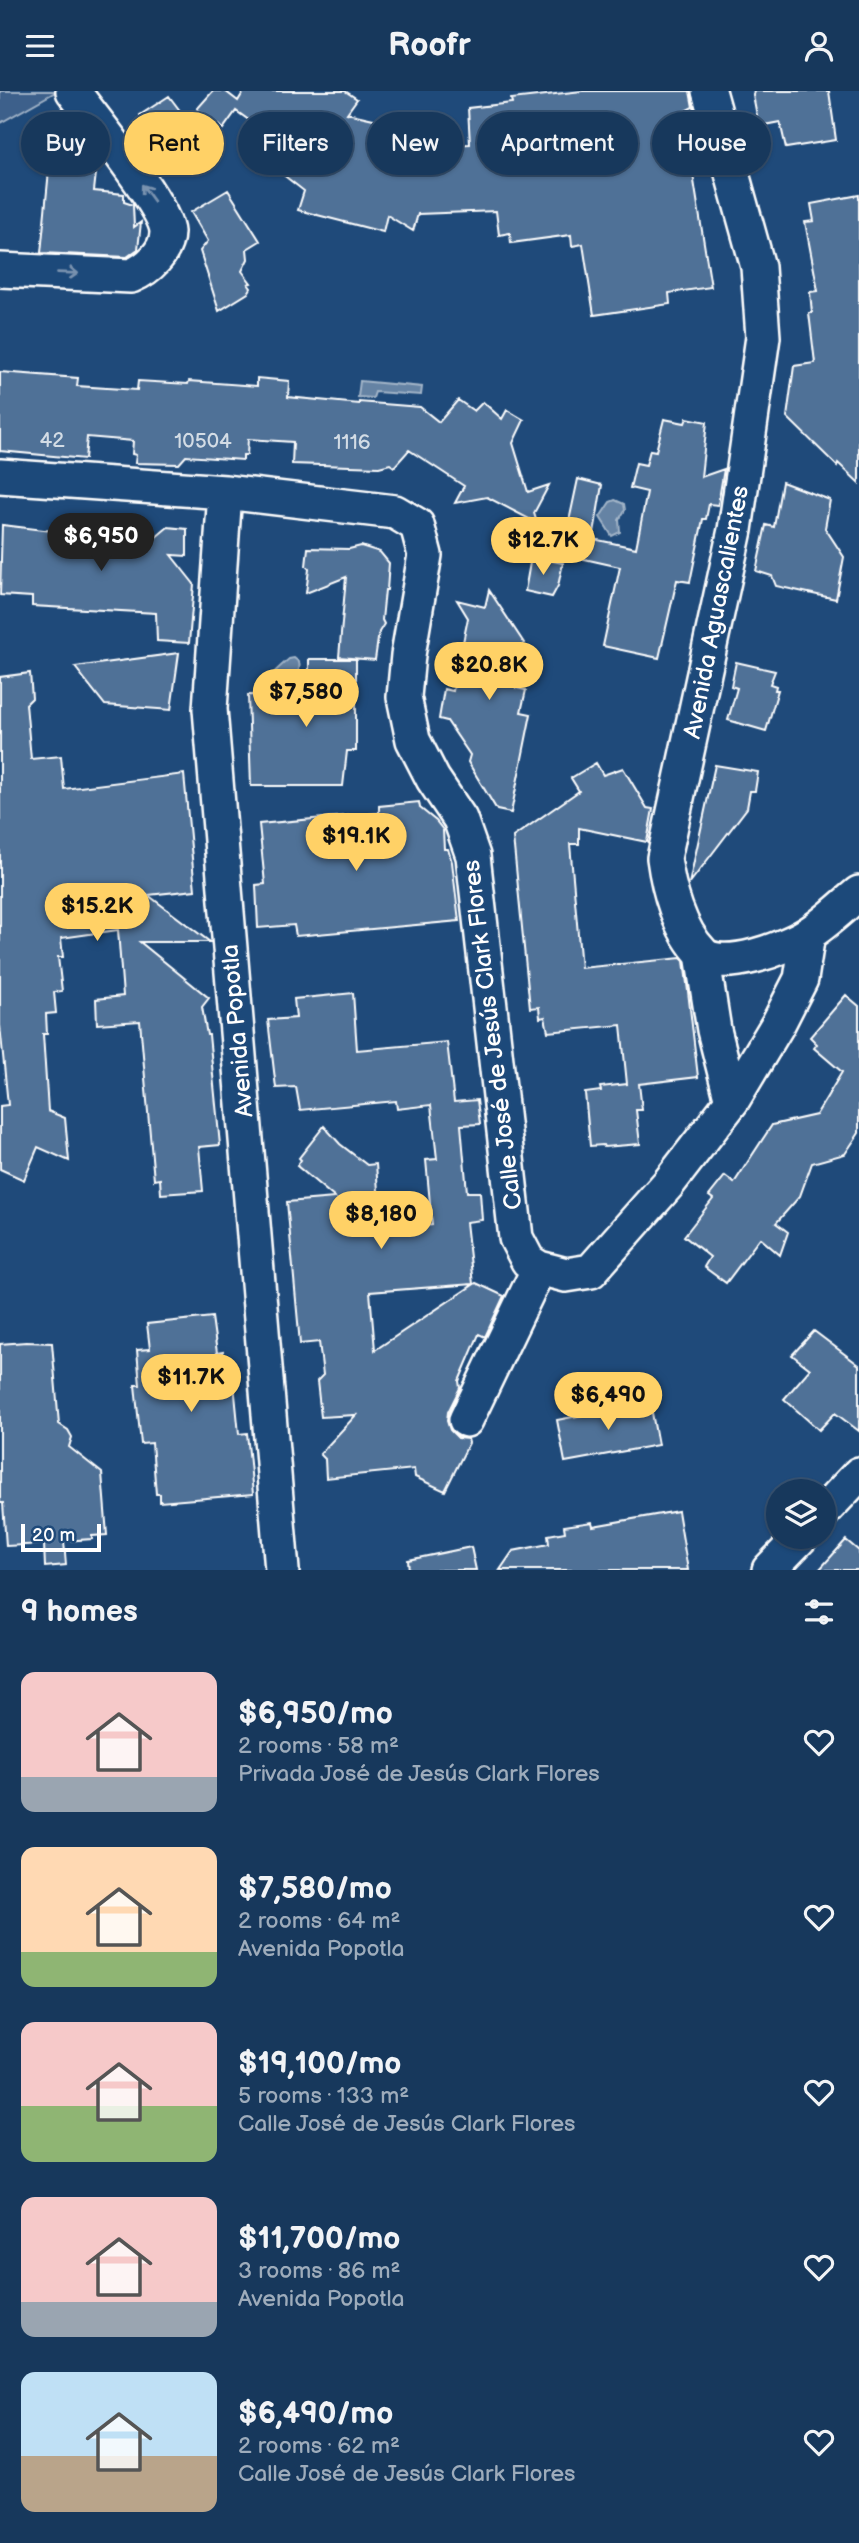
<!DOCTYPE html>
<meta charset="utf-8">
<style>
:root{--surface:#17385c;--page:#203f62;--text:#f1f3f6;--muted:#9eacbb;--line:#365272;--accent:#ffd166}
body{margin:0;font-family:"Balsamiq Sans",sans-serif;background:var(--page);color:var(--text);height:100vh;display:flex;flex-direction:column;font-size:26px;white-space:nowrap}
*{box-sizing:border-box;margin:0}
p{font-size:23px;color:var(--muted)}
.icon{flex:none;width:38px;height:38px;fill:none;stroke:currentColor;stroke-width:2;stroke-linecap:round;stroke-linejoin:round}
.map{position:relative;height:1479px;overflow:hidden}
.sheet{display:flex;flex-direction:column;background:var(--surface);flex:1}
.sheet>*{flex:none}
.hud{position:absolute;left:21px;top:21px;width:817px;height:63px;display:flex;gap:14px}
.controls{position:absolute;left:766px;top:1388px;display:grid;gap:14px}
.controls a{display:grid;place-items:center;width:70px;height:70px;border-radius:50%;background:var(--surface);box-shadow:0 2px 5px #0004,0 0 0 2px var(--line);font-size:35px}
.scale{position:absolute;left:21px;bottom:18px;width:80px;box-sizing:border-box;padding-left:7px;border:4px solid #fff;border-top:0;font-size:19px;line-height:24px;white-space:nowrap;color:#fff;-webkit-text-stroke:5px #1f4a7a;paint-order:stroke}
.price{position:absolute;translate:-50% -60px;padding:0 16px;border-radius:24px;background:var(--accent);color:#111;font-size:23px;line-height:46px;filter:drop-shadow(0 2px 4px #0008)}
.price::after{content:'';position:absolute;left:50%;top:42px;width:21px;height:16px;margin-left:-10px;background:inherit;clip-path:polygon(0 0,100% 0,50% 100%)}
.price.active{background:#222;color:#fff}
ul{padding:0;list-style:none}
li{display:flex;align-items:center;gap:21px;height:175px;padding:0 21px}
li span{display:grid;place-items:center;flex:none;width:196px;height:140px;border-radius:14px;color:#555}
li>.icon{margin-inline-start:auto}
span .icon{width:84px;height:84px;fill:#fffc;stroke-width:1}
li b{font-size:30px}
h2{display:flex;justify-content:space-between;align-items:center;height:84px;padding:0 21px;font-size:30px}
.pill{padding:0 24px;border-radius:32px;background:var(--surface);box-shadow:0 2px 5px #0004,0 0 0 2px var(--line);font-size:24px;line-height:63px}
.pill.active{background:var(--accent);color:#111}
header{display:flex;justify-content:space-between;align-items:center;height:91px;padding:0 21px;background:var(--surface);font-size:32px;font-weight:700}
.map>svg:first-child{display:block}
.green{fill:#3c618b;stroke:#9eb0c5;stroke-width:2}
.water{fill:#6583a4;stroke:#a3b5c8;stroke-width:2}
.building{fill:#507197;stroke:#fff;stroke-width:2}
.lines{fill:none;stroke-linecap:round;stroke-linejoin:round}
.street-casing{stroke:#fff;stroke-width:38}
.street{stroke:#1f4a7a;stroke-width:33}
.oneway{stroke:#7992af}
.labels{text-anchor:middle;stroke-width:5;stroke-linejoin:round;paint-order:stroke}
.number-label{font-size:21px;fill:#d3dce5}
.street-label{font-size:24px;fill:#fff;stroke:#1f4a7a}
</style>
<header><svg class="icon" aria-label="menu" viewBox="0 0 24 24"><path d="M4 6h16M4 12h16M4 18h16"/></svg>Roofr<svg class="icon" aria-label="person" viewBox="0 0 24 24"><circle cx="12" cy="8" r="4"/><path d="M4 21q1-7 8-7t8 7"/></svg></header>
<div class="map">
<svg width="859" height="1479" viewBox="0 0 859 1479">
<rect width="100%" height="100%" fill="#1f4a7a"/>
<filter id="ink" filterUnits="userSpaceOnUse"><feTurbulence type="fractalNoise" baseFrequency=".0143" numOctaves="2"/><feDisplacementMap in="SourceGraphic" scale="14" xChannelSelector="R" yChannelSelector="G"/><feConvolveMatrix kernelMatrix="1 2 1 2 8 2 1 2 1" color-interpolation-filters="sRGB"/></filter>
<g filter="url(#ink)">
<path class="green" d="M0,0H57L0,32Z"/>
<path class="water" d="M360,290L422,296L421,304L375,301L373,307L358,306Z
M615,409L624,413L625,419L619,429L620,441L612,445L600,426L610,411Z
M294,567L299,571C301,577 296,594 289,596C284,597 278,594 272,595L268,588C271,584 284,572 289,568Z"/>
<path class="building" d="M213,0H225L238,10L244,0H345L357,8L347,22L378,29L375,43L421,55L470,53L468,17L512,12L511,8L582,0H690L693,16L683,21L711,196L669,202L670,213L594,224L583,153L572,155L571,144L511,152L510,142L499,144L496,120L418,123L413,140L387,124L383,141L298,119L304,100L277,79L291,59L236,20L223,38L197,18Z
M754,0H829L836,49L786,57L780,31L759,35L753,4Z
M169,5L196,41L158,66L138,28L141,26L140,24Z
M49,79L96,82L94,100L124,103V111L133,114L134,136L141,131L138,158L127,166L41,162Z
M228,99L260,150L247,158L248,168L242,180L251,192L248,193L251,197L248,202L219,220L200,160L208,150L191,121Z
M859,104V392L838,372L837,375L787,326L794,275L815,272L809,222H812L810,201L818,200L805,131L814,130L811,113Z
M0,281L78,287L77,295L137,299L138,290L188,293L189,290L257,295V287L289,290L288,306L359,313V311L420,316L439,331L458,309L474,320L483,311L502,328L507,319L524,329L513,352L528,401L549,394L534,422L537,432L487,406L455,412L464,395L409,359L394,376L390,373L379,376L292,373L293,351L248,348L247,364H243V369L186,365L179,373L135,372L136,364L132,363L133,350L87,346L85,368L0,360Z
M687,327L707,331L701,386L724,378L718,414L709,413L706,428H703L690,491L677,489L659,567L603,555L620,476L562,463L578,388L602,394L593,448L636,457L647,401L630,397L636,372L646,374L650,359L656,360L664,328L685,332Z
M782,391L830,409L825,437L844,466L836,508L776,495L772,485L756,480L766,434L774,436Z
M78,427L104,429L102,446L149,452L168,436L187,438V465L171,464L194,493L189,552L157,550L156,522L32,515V506L0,504L2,434L76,443Z
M361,455L380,461L389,472L387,499H385L382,529L384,533L379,541L375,569L339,566L346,486L306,502L309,478L306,475L308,457L349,458Z
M531,466L563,472L558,495L552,506L525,500Z
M489,499L524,552L507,581L520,583L516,597L526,599L521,621L531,623L511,722L497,719L468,671L470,664L447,630L439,628L444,598L453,600L468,527L457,509L485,516Z
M179,562L171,619L105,614L75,576Z
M309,568H356V660H347L343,695H251L248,604L305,605V586H309Z
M736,571L775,580L770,593L776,595L775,599H778L766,640L728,629L737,597L731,595Z
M30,582L32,607L26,613L31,668L61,665L64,698L184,683L195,799L148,804L210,851H140L209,907L202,916L207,944H209L220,1054L199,1056L203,1100L161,1103L160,1088L154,1089L140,930L97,933L96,908L123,905L118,839L61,847L63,866H58L62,900L54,901L56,922L46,923L47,943H43L48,1020L65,1027L69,1070L38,1056L24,1089L0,1078V1015L8,1014L0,934V586Z
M596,672L603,684L623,677L647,717L653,718L647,751L579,737V753H570L581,877L681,867L684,870L688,900L698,986L639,993L642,1019H636L640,1053L604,1056L603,1054L590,1055L585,1002L601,1000L600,996L627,993L621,934L548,941L545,926L540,927L539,916L530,917L513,746L579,700L571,687Z
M715,674L758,681L755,700H750L747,717L689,793Z
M419,711L420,717L436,730L443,739L444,758H448L452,771L459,830L296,845L294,834L258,837L256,794L265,793L259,733L379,722V715Z
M353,902L357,959L447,951L454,1011L477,1009L480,1033L461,1034L467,1101H480L482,1129L466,1131L473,1193L370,1201L375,1259L476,1192L504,1205L485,1246L479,1243L459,1290L460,1297L448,1321L447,1330L450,1339L458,1347L468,1348L469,1352L445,1400L415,1386L414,1378L326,1387L325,1368L320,1363L356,1324L321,1326L317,1290L323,1284L319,1251L300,1253L287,1111L335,1107L297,1075L301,1069L299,1067L324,1035L340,1053L367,1074L376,1073L381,1140L432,1134L426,1069L437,1068L431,1014L397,1018L396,1010L300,1019L296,996L276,997L268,929L296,927L294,908Z
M846,904L859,915V1042L845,1063L812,1072L800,1105L776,1132L788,1141L780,1164L760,1147L726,1192L704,1176L710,1166L684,1145L713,1108L709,1105L725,1085L734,1092L772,1034L816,1024L842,981L814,957L817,953L810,946Z
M212,1226L217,1262L223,1261L225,1284L233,1283L239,1343L247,1342L253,1403L160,1411V1403H156L152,1352L141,1353L135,1294H140L137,1259L150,1258L147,1233Z
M814,1240L859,1274V1340L835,1322L819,1339L784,1308L810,1278L792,1264Z
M26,1251L52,1252L59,1333L68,1339L72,1346L69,1356L102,1382L107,1444L92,1445V1448L64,1450L66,1474L45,1476L44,1453L6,1455L3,1412H0V1253Z
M650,1311L658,1354L565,1371L557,1329Z
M678,1420L688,1479H500L513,1460L549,1453L548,1444L565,1441L564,1435L592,1431L593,1435Z
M846,1449L859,1460V1479H819Z
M471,1456L476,1479H409L408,1469Z"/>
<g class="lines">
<defs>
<path id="street" d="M709,0L758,176L763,246L735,439L664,767C668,797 679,839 702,862C721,882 788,856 808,843C826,832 843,815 859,802
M0,179L131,185C148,178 167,161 167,141C166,116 91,25 73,0
M0,385L225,401L395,421L417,434L425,464L408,564L404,606L413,649L433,688L460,728L473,765L516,1147L528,1170L539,1177L566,1184L591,1180L668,1093L732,1010L778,933L801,888L808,843
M225,401L210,618L282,1479
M702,863L714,939L732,1010
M466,1329L539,1177
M824,1420L859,1383
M769,1479L801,1446"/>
</defs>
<use href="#street" class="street-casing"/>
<use href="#street" class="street"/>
</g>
<defs><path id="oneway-shaft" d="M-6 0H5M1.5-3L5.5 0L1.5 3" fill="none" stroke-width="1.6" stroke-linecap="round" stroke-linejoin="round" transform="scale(1.75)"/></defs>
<g class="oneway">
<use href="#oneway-shaft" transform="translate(148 102) rotate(-126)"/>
<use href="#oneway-shaft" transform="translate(68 182) rotate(2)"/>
</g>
</g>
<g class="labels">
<g class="number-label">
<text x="52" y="356">42</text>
<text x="203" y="357">10504</text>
<text x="352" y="358">1116</text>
</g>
<g class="street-label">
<text transform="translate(716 521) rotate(-79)" y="8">Avenida Aguascalientes</text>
<text transform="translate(237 940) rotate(-95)" y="8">Avenida Popotla</text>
<text transform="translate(492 944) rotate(-97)" y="8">Calle José de Jesús Clark Flores</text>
</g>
</g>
</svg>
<div class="controls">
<a><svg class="icon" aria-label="layers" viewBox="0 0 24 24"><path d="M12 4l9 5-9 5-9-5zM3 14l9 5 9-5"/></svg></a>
</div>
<div class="scale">20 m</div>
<b class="price active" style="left:101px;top:482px">$6,950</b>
<b class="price" style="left:543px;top:486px">$12.7K</b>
<b class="price" style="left:489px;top:611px">$20.8K</b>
<b class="price" style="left:306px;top:638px">$7,580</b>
<b class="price" style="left:356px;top:782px">$19.1K</b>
<b class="price" style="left:97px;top:852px">$15.2K</b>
<b class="price" style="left:381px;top:1160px">$8,180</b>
<b class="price" style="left:191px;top:1323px">$11.7K</b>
<b class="price" style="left:608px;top:1341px">$6,490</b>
<div class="hud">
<a class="pill">Buy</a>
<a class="pill active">Rent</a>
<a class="pill">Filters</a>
<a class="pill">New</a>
<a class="pill">Apartment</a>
<a class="pill">House</a>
</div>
</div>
<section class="sheet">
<h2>9 homes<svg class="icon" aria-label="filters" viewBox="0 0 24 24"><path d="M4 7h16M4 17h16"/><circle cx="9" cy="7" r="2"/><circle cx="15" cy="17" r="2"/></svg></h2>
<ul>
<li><span style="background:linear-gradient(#f6c9c9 75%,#9aa5b1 0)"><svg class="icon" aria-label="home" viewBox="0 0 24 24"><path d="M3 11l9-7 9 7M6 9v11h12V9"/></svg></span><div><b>$6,950/mo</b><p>2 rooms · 58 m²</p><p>Privada José de Jesús Clark Flores</p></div><svg class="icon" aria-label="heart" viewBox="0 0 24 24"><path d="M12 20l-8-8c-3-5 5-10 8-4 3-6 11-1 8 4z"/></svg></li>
<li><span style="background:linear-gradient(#ffd9b3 75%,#8fb573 0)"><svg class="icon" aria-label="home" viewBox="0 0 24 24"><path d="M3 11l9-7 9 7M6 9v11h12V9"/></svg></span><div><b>$7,580/mo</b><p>2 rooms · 64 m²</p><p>Avenida Popotla</p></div><svg class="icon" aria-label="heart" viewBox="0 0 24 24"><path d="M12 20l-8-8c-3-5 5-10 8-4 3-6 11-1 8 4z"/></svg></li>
<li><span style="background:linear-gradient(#f6c9c9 60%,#8fb573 0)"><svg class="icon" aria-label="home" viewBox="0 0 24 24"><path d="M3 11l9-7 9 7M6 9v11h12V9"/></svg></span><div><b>$19,100/mo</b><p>5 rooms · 133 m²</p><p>Calle José de Jesús Clark Flores</p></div><svg class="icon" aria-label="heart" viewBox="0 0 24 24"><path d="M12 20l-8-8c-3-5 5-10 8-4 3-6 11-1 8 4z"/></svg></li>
<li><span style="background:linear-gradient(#f6c9c9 75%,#9aa5b1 0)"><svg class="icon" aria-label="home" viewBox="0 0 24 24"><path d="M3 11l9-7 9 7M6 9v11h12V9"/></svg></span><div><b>$11,700/mo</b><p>3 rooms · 86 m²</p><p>Avenida Popotla</p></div><svg class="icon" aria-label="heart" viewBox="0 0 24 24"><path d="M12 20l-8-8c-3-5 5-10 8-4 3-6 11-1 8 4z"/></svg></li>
<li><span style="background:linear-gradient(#bfe0f5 60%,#b9a48a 0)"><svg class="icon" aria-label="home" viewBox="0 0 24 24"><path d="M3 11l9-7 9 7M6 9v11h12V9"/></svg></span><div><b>$6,490/mo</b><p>2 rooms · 62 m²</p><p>Calle José de Jesús Clark Flores</p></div><svg class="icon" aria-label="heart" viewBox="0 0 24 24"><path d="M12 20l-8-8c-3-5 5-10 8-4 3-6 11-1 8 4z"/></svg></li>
</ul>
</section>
